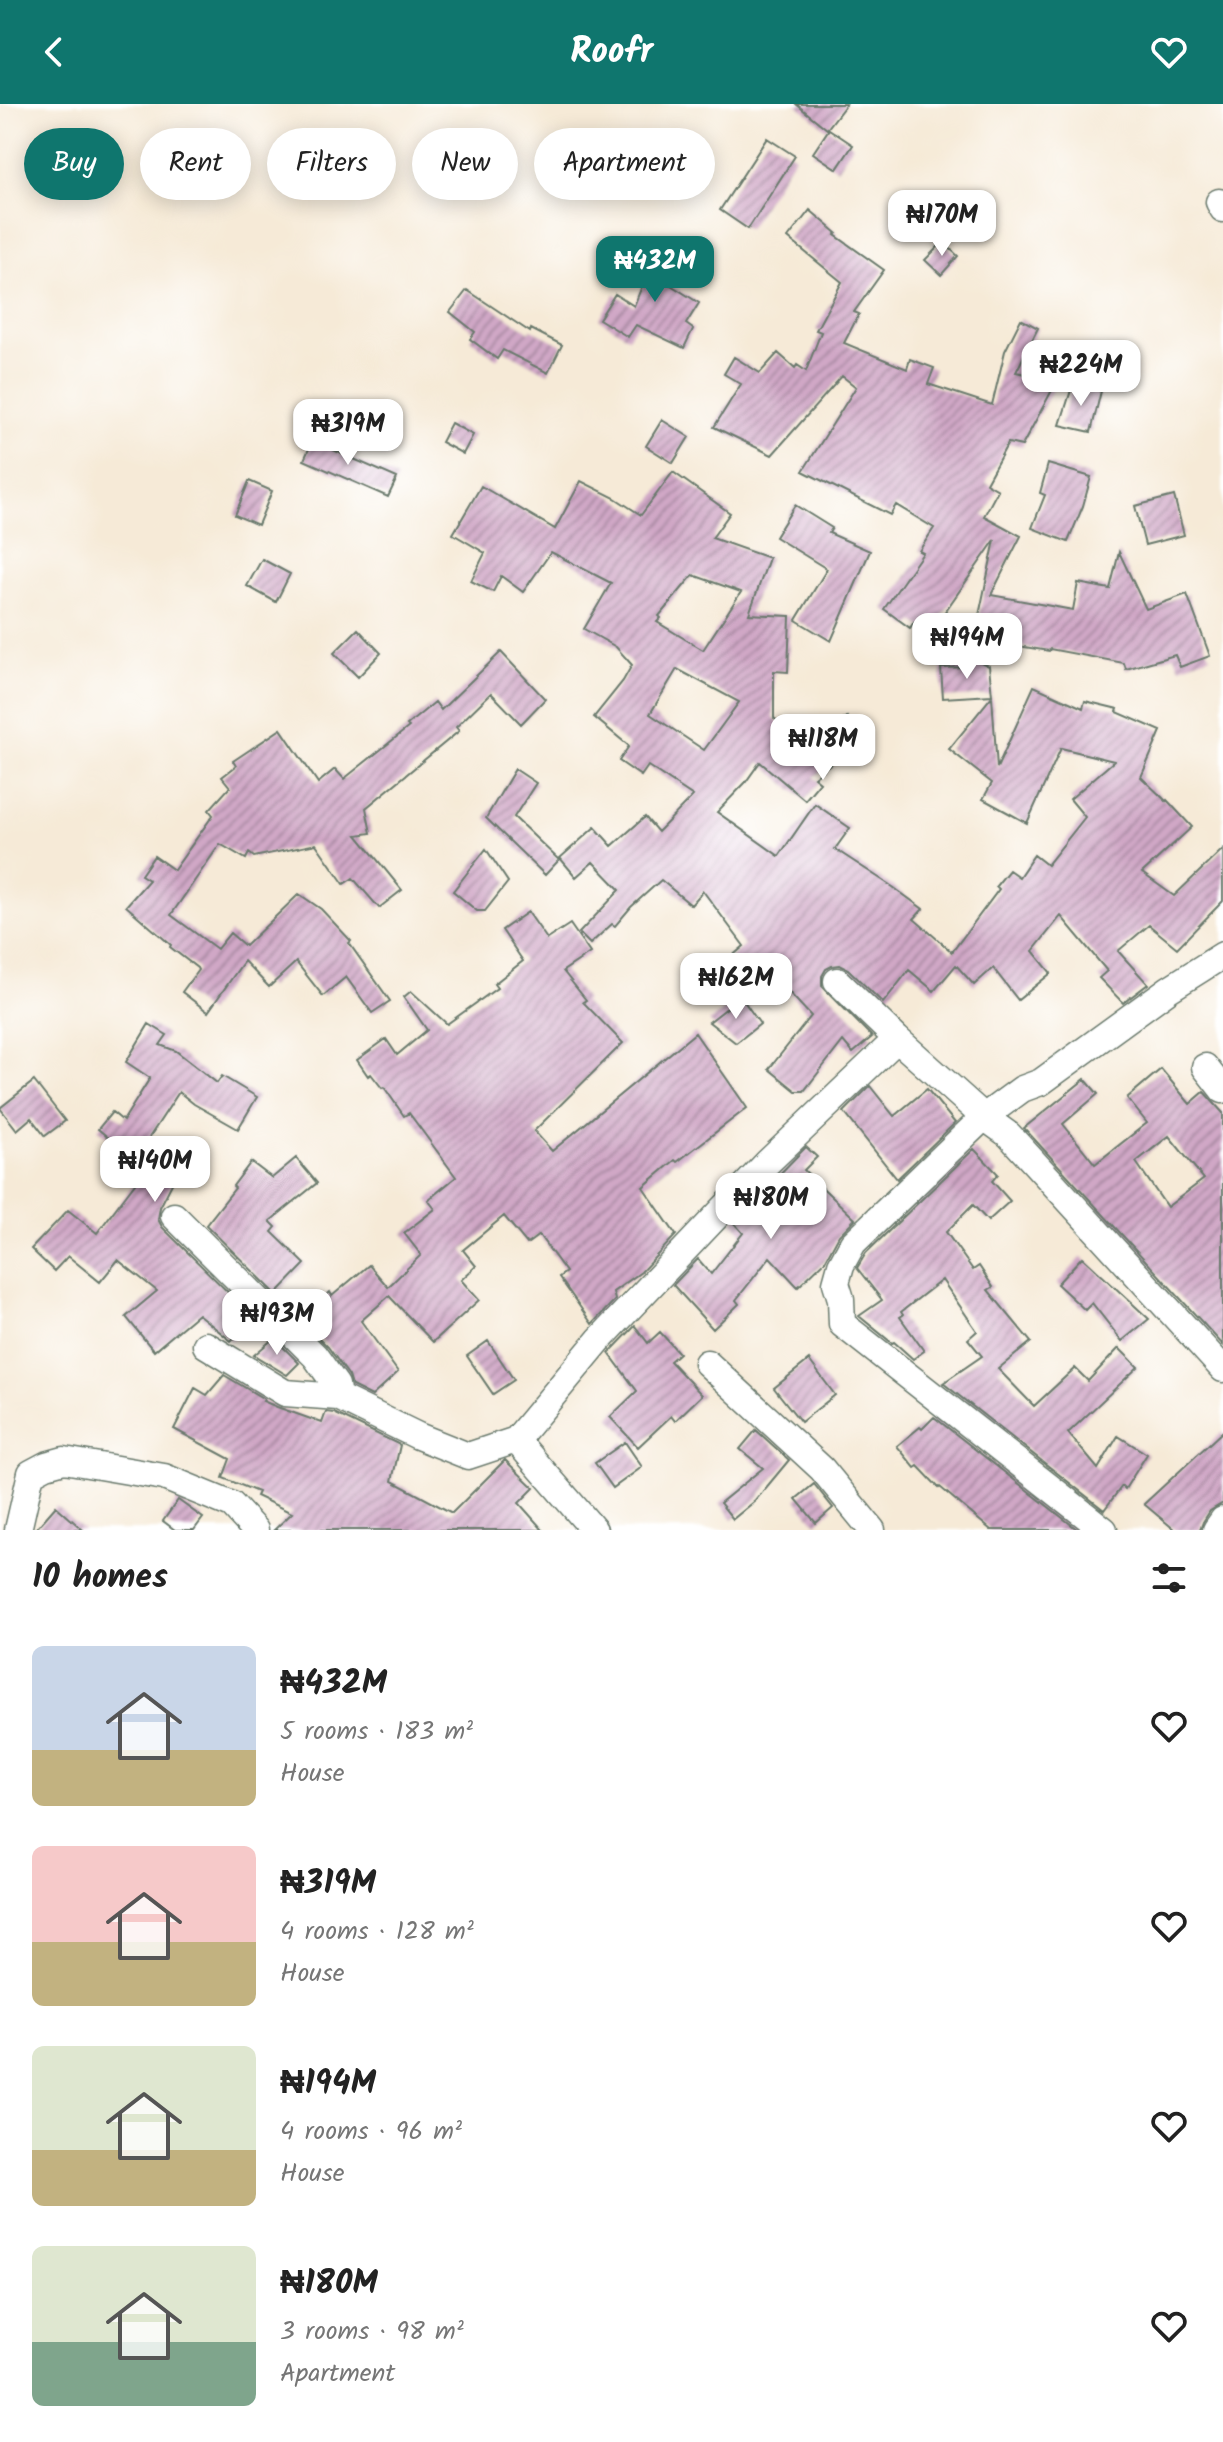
<!DOCTYPE html>
<meta charset="utf-8">
<style>
:root{--surface:#fff;--page:#f2f2f2;--text:#222;--muted:#767676;--accent:#0f766e}
body{margin:0;font-family:Kalam,sans-serif;background:var(--page);color:var(--text);height:100vh;display:flex;flex-direction:column;font-size:30px;white-space:nowrap}
*{box-sizing:border-box;margin:0}
p{font-size:26px;color:var(--muted)}
.icon{flex:none;width:44px;height:44px;fill:none;stroke:currentColor;stroke-width:2;stroke-linecap:round;stroke-linejoin:round}
.map{position:relative;height:1426px;overflow:hidden}
.side{display:flex;flex-direction:column;background:var(--surface);flex:1}
.side>*{flex:none}
.top-card{position:absolute;left:24px;top:24px;width:800px;height:72px;display:flex;gap:16px}
.price{position:absolute;translate:-50% -68px;padding:0 18px;border-radius:16px;background:#fff;color:#222;font-size:26px;line-height:52px;filter:drop-shadow(0 2px 4px #0008)}
.price::after{content:'';position:absolute;left:50%;top:48px;width:24px;height:18px;margin-left:-12px;background:inherit;clip-path:polygon(0 0,100% 0,50% 100%)}
.price.on{background:var(--accent);color:#fff}
ul{padding:0;list-style:none}
li{display:flex;align-items:center;gap:24px;height:200px;padding:0 32px}
li span{display:grid;place-items:center;flex:none;width:224px;height:160px;border-radius:12px;color:#555}
li>.icon{margin-inline-start:auto}
span .icon{width:96px;height:96px;fill:#fffc;stroke-width:1}
li b{font-size:34px}
h2{display:flex;justify-content:space-between;align-items:center;height:96px;padding:0 32px;font-size:34px}
.tag{padding:0 28px;border-radius:36px;background:var(--surface);box-shadow:0 4px 20px #0003;font-size:28px;line-height:72px}
.tag.on{background:var(--accent);color:#fff}
header{display:flex;justify-content:space-between;align-items:center;height:104px;padding:0 32px;background:var(--accent);color:#fff;font-size:36px;font-weight:700}
.map>svg:first-child{display:block}
.building{fill:url(#building-hatch);fill-rule:evenodd}
.lines{fill:none;stroke-linecap:round;stroke-linejoin:round}
.minor-casing{stroke:#6a7a6d;stroke-width:29}
.minor{stroke:#fff;stroke-width:26}
</style>
<header><svg class="icon" aria-label="back" viewBox="0 0 24 24"><path d="M15 5l-7 7 7 7"/></svg>Roofr<svg class="icon" aria-label="heart" viewBox="0 0 24 24"><path d="M12 20l-8-8c-3-5 5-10 8-4 3-6 11-1 8 4z"/></svg></header>
<div class="map">
<svg width="1223" height="1426" viewBox="0 0 1223 1426">
<defs>
<pattern id="building-hatch" width="6" height="6" patternUnits="userSpaceOnUse" patternTransform="scale(2)"><rect width="6" height="6" fill="#d0a7c6"/><path d="M-1 1l2-2M0 6l6-6M5 7l2-2" fill="none" stroke="#a889a2"/></pattern>
</defs>
<rect width="100%" height="100%" fill="#fff"/>
<filter id="ink" filterUnits="userSpaceOnUse"><feTurbulence type="fractalNoise" baseFrequency=".0125" numOctaves="2"/><feDisplacementMap in="SourceGraphic" scale="16" xChannelSelector="R" yChannelSelector="G"/><feConvolveMatrix kernelMatrix="1 2 1 2 8 2 1 2 1" color-interpolation-filters="sRGB"/></filter>
<filter id="wash" filterUnits="userSpaceOnUse"><feTurbulence type="fractalNoise" baseFrequency=".006" numOctaves="4" result="noise"/><feDisplacementMap in="SourceGraphic" scale="32" xChannelSelector="R" yChannelSelector="G"/><feGaussianBlur stdDeviation="1.8" result="paint"/><feColorMatrix in="noise" values="0 0 0 0 0 0 0 0 0 0 0 0 0 0 0 0 0 1.4 0 .05"/><feComposite in="paint" operator="in"/></filter>
<g filter="url(#wash)">
<rect width="100%" height="100%" fill="#f6ead7"/>
<g id="blocks">
<path class="building" d="M796,0H846L827,25Z
M829,25L853,41L837,65L813,49Z
M767,34L795,52L748,125L720,106Z
M810,106L837,129L835,131L884,166L854,208L859,210L844,239L907,265L910,255L934,264L928,280L992,301L1005,247L1021,215L1038,224L1016,268L1057,277L1022,342L1008,339L986,379L998,386L984,412L1021,432L991,491L1073,506L1078,479L1110,485L1119,448L1146,505L1187,490L1210,552L1180,563L1175,551L1126,565L1124,559L1050,545L1049,547L974,535L995,436L930,529L914,518L910,524L884,505L923,449L919,447L934,424L896,401L890,411L803,367L856,283L842,272L772,351L714,323L741,280L724,270L734,253L760,269L778,249L795,264L797,261L806,267L821,228L816,226L842,178L788,134Z
M943,138L958,152L941,171L925,156Z
M659,140L683,150L666,178L699,199L686,220L693,225L684,244L636,221L628,233L599,215L615,190L634,202Z
M467,186L530,228L531,225L562,241L548,269L503,246L497,255L470,235L475,228L450,208Z
M1073,280L1101,287L1091,328L1060,321Z
M662,316L689,333L673,359L646,342Z
M451,319L473,331L463,350L441,338Z
M316,329L336,338L333,346L397,374L388,393L304,356Z
M1048,360L1091,373L1083,402L1068,438L1032,424L1045,391L1040,389Z
M673,368L730,409L712,434L769,454L749,510L790,512L788,568L774,567V614L809,644L847,613L864,633L814,673L820,678L805,696L760,658L745,679L717,708L779,752L815,700L850,724L835,745L893,783L923,805L914,815L952,848L999,785L996,782L1009,766L1019,773L1034,751L1047,761L1085,713L1070,695L1114,657L1061,644L1027,719L983,695L992,679L949,645L992,592L997,664L1034,582L1083,604L1085,597L1118,605L1117,608L1161,627L1141,673L1166,697L1167,696L1192,723L1142,769L1174,792L1223,745V797L1177,844L1149,821L1118,847L1148,880L1123,899L1099,874L1107,867L1061,812L1033,847L1051,869L1018,896L993,864L974,881L956,861L934,887L909,866L883,899L848,865L840,861L832,862L826,865L822,872V882L872,933L853,949L843,937L804,987H796L769,965L811,912L774,872L745,897L717,865L744,842L703,787L691,801L661,776L631,803L615,822L612,820L590,840L579,829L620,786L593,758L576,773L560,754L595,723L612,742L645,713L658,728L693,692L648,662L641,672L619,657L629,642L594,613L623,577L632,561L616,543L584,525L611,479L551,448L523,488L501,472L493,488L471,477L485,449L453,430L481,382L555,425L581,377L615,394L641,411ZM693,471L741,488L703,546L657,518L661,514L659,512ZM677,565L739,598L704,646L650,610Z
M249,377L272,387L258,421L235,411Z
M1174,392L1184,431L1145,441L1135,402Z
M795,401L832,424L829,429L870,447L831,537L796,516L827,465L775,433Z
M262,455L290,470L276,498L247,482Z
M358,525L381,549L358,573L334,549Z
M501,548L545,595L521,620L491,589L456,623L459,627L366,704L371,729L357,731L402,786L379,804L353,774L344,780L316,740L254,753L249,749L246,755L220,740L171,811L217,845L230,829L245,842L299,790L321,805L351,837L349,839L390,897L372,909L346,873L323,892L296,858L269,883L244,857L208,908L182,888L198,866L197,864L170,843L171,841L126,802L149,776L141,771L154,752L174,766L213,711L209,706L230,683L222,673L236,662L233,657L281,625L318,679L335,665L344,675L409,623L407,621L435,598L441,606Z
M970,553L989,562L992,591L943,594L941,564L968,563Z
M515,665L536,679L514,713L559,756L545,771L486,714Z
M486,745L508,778L485,807H477L453,787Z
M528,808L547,835L570,820L590,849L563,867L586,896L583,898L623,939L534,1027L552,1047L695,929L747,1004L677,1058L675,1056L643,1083L676,1131L641,1168L613,1188L615,1196L592,1220L559,1173L566,1168L539,1131L527,1140L504,1112L463,1146L476,1162L461,1176L479,1196L433,1238L389,1192L361,1217L398,1268L372,1292L352,1282L349,1272L328,1243L299,1214L330,1188L332,1192L369,1161L388,1183L421,1151L404,1129L435,1105L428,1096L456,1073L409,1009L404,1012L384,983L382,984L371,970L368,972L357,956L386,935L397,951L427,926L404,893L411,887L447,920L497,884L494,880L523,857L502,826Z
M741,893L760,920L736,939L709,918Z
M149,920L167,931L160,941L176,947L217,979L222,972L257,993L238,1025L194,1000L179,988L145,1040L182,1060L160,1103L158,1115L162,1123L254,1214L231,1237L198,1210L154,1247L126,1213L157,1187L118,1156L100,1178L68,1152L54,1167L31,1145L68,1106L97,1129L138,1075L133,1073L140,1060L98,1025L112,1008L123,1017L150,974L126,958Z
M1161,965L1190,1000L1204,988L1223,1009V1241L1024,1024L1085,975L1098,990L1063,1020L1095,1060L1147,1019L1127,994ZM1169,1032L1204,1075L1167,1103L1136,1058Z
M34,977L65,1017L45,1032L31,1014L17,1026L0,1004Z
M870,982L894,1012L927,985L955,1019L897,1075L844,1008Z
M806,1043L817,1053L804,1066L855,1115L839,1131L825,1157L798,1183L770,1153L736,1196L739,1200L713,1225L673,1181L698,1155L711,1170L743,1129L733,1118Z
M974,1045L998,1070L992,1077L1010,1097L988,1117L973,1101L946,1128L973,1166L979,1162L993,1183L988,1186L1031,1238L998,1265L1034,1302L1075,1264L1088,1277L1119,1244L1138,1263L1068,1329L1098,1365L1118,1332L1147,1350L1125,1385L1122,1382L1104,1406L943,1279L982,1252L968,1235L977,1227L942,1176L901,1208L903,1211L900,1213L924,1247L913,1255L894,1238L892,1239L859,1212L882,1196L857,1164L866,1149Z
M296,1054L317,1079L270,1117L276,1123L272,1128L305,1160L276,1190L206,1121L235,1084L233,1082L251,1058L272,1074Z
M1082,1153L1149,1215L1122,1237L1092,1199L1085,1206L1057,1180Z
M635,1222L648,1239L660,1228L679,1249L670,1257L702,1291L675,1317L671,1312L638,1343L610,1313L637,1287L609,1249Z
M274,1234L299,1259L287,1271L254,1251Z
M488,1237L514,1276L493,1290L467,1252Z
M809,1256L835,1291L801,1318L774,1284Z
M224,1271L264,1295L263,1297L277,1303L322,1319L326,1308L334,1309L400,1341L392,1377L452,1409L505,1356L534,1384L519,1399L543,1426H274L292,1409L256,1392L258,1388L223,1374L230,1355L174,1325L195,1284L207,1291Z
M934,1313L1078,1426H991L940,1383L939,1384L918,1362L915,1364L897,1342L920,1323L922,1325Z
M756,1326L789,1356L755,1397L733,1415L720,1399L763,1364L740,1345Z
M1223,1327V1399L1210,1407L1203,1418L1200,1426H1175L1144,1400Z
M625,1338L642,1363L613,1384L595,1359Z
M814,1380L833,1404L816,1419L796,1395Z
M178,1396L203,1414L194,1426H175L163,1417Z
M56,1402L83,1426H35Z"/>
</g>
</g>
<g filter="url(#ink)">
<use href="#blocks" fill-opacity="0" stroke="#6a7a6d" stroke-width="2"/>
<g class="lines">
<defs>
<path id="minor" d="M1219,98L1223,105
M1223,851L1169,885L1041,978L1022,985L984,1013L1009,1031L1223,1265
M837,877L897,935L984,1013L853,1139L841,1161L836,1179L841,1195L842,1220L1104,1426
M1205,963L1223,986
M174,1112L315,1252L336,1281L338,1293
M206,1241L285,1289L338,1293L418,1332L468,1352L516,1336L594,1426
M707,1259L822,1365L872,1426
M516,1336L599,1236L767,1059L897,935
M18,1426L31,1369L46,1361L64,1356L164,1373L232,1401L255,1426
M1216,1426L1223,1416"/>
</defs>
<use href="#minor" class="minor-casing"/>
<use href="#minor" class="minor"/>
</g>
</g>
</svg>
<b class="price" style="left:942px;top:154px">₦170M</b>
<b class="price on" style="left:655px;top:200px">₦432M</b>
<b class="price" style="left:1081px;top:304px">₦224M</b>
<b class="price" style="left:348px;top:363px">₦319M</b>
<b class="price" style="left:967px;top:577px">₦194M</b>
<b class="price" style="left:823px;top:678px">₦118M</b>
<b class="price" style="left:736px;top:917px">₦162M</b>
<b class="price" style="left:155px;top:1100px">₦140M</b>
<b class="price" style="left:771px;top:1137px">₦180M</b>
<b class="price" style="left:277px;top:1253px">₦193M</b>
<div class="top-card">
<a class="tag on">Buy</a>
<a class="tag">Rent</a>
<a class="tag">Filters</a>
<a class="tag">New</a>
<a class="tag">Apartment</a>
</div>
</div>
<section class="side">
<h2>10 homes<svg class="icon" aria-label="filters" viewBox="0 0 24 24"><path d="M4 7h16M4 17h16"/><circle cx="9" cy="7" r="2"/><circle cx="15" cy="17" r="2"/></svg></h2>
<ul>
<li><span style="background:linear-gradient(#c9d6e8 65%,#c2b280 0)"><svg class="icon" aria-label="home" viewBox="0 0 24 24"><path d="M3 11l9-7 9 7M6 9v11h12V9"/></svg></span><div><b>₦432M</b><p>5 rooms · 183 m²</p><p>House</p></div><svg class="icon" aria-label="heart" viewBox="0 0 24 24"><path d="M12 20l-8-8c-3-5 5-10 8-4 3-6 11-1 8 4z"/></svg></li>
<li><span style="background:linear-gradient(#f6c9c9 60%,#c2b280 0)"><svg class="icon" aria-label="home" viewBox="0 0 24 24"><path d="M3 11l9-7 9 7M6 9v11h12V9"/></svg></span><div><b>₦319M</b><p>4 rooms · 128 m²</p><p>House</p></div><svg class="icon" aria-label="heart" viewBox="0 0 24 24"><path d="M12 20l-8-8c-3-5 5-10 8-4 3-6 11-1 8 4z"/></svg></li>
<li><span style="background:linear-gradient(#dfe7d0 65%,#c2b280 0)"><svg class="icon" aria-label="home" viewBox="0 0 24 24"><path d="M3 11l9-7 9 7M6 9v11h12V9"/></svg></span><div><b>₦194M</b><p>4 rooms · 96 m²</p><p>House</p></div><svg class="icon" aria-label="heart" viewBox="0 0 24 24"><path d="M12 20l-8-8c-3-5 5-10 8-4 3-6 11-1 8 4z"/></svg></li>
<li><span style="background:linear-gradient(#dfe7d0 60%,#7fa58c 0)"><svg class="icon" aria-label="home" viewBox="0 0 24 24"><path d="M3 11l9-7 9 7M6 9v11h12V9"/></svg></span><div><b>₦180M</b><p>3 rooms · 98 m²</p><p>Apartment</p></div><svg class="icon" aria-label="heart" viewBox="0 0 24 24"><path d="M12 20l-8-8c-3-5 5-10 8-4 3-6 11-1 8 4z"/></svg></li>
</ul>
</section>
